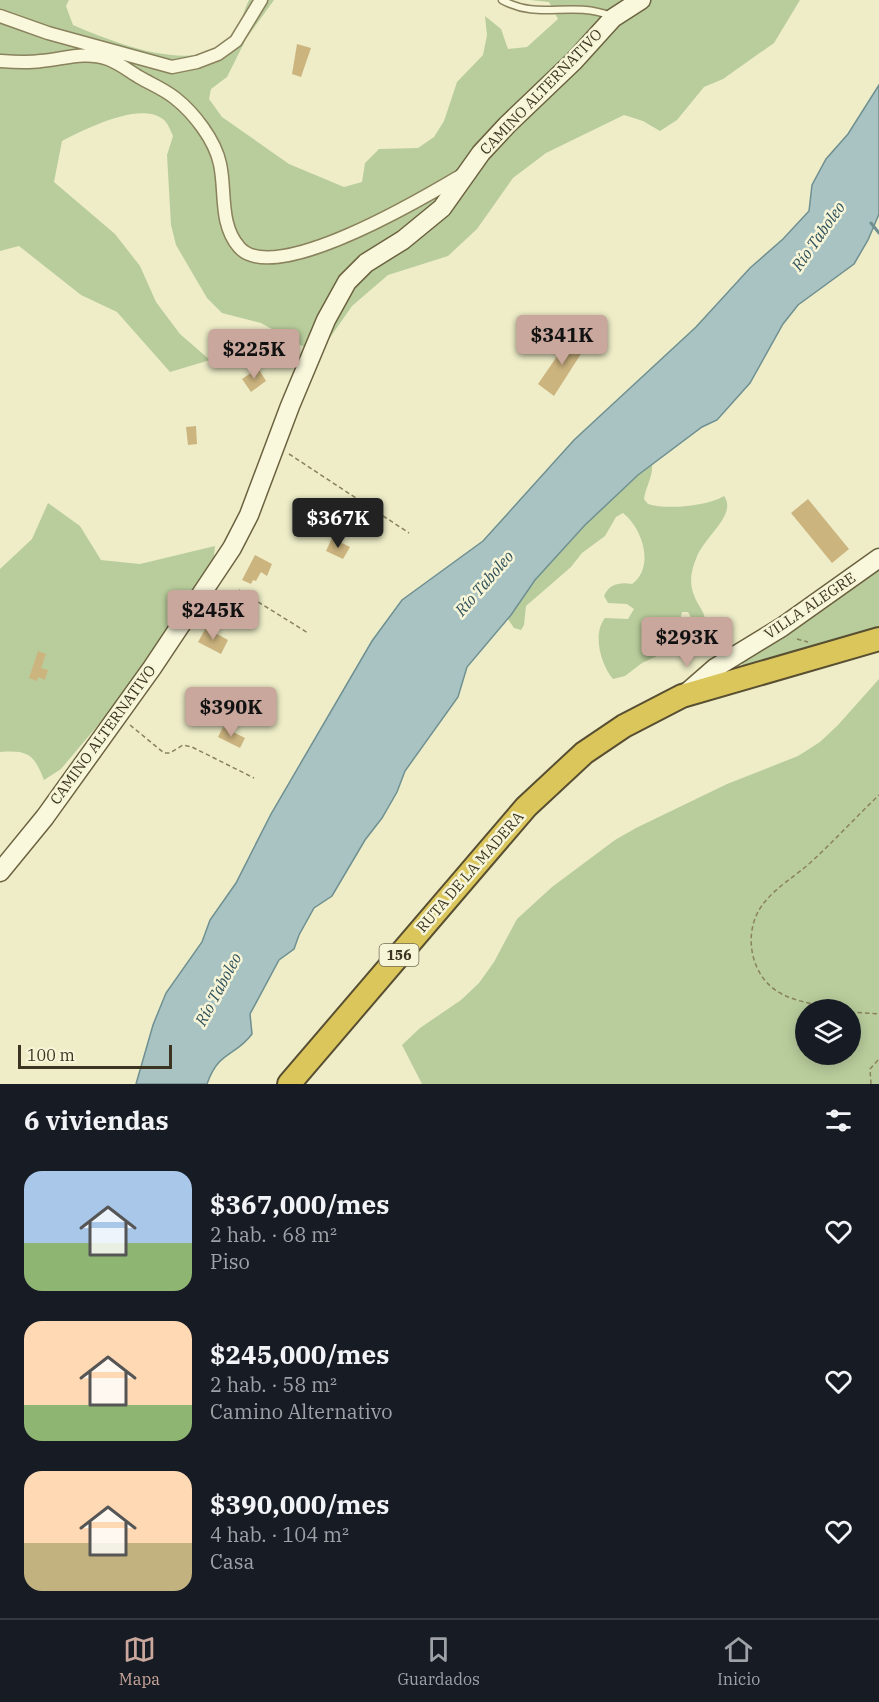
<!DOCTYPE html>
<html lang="es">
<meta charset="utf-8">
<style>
:root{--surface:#171b24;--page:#20242c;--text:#f1f3f6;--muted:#9ea1a6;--line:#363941;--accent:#c9a79c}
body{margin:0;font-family:"IBM Plex Serif",serif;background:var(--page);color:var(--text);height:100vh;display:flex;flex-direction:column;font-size:22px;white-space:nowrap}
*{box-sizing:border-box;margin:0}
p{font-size:20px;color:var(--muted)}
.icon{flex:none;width:33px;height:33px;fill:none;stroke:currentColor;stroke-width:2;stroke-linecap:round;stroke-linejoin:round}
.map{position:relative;height:1084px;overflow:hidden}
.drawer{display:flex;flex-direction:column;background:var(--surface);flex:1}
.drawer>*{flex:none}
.buttons{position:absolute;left:795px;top:999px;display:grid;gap:12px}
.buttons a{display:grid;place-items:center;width:66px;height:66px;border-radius:50%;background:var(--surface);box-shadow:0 3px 15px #0003;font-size:30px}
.scale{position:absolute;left:18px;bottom:15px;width:154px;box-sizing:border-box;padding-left:6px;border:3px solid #3b3420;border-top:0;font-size:16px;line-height:21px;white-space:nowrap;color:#3b3420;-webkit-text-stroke:4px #f6f5d8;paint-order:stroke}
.price{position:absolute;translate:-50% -51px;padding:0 14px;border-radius:6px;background:var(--accent);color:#111;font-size:20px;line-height:39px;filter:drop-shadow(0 2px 3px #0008)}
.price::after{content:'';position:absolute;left:50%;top:36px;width:18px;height:14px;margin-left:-9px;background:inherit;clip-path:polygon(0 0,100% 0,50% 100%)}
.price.active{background:#222;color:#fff}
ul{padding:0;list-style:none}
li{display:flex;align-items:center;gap:18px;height:150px;padding:0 24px}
li span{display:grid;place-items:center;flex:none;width:168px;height:120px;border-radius:18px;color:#555}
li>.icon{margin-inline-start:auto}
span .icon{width:72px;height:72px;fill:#fffc;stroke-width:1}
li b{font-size:26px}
h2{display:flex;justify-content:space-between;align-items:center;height:72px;padding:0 24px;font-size:26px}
.menu{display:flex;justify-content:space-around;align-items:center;height:84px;border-top:2px solid var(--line);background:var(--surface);font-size:16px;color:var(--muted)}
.menu a{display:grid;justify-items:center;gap:3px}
.menu .active{color:var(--accent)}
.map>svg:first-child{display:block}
.green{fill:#b9cd9c;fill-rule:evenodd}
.water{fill:#a9c2c2;stroke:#6f9091;stroke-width:1.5}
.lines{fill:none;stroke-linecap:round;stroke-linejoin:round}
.stream{stroke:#6f9091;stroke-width:3}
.building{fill:#ccb47f}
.lane-casing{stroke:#8a815d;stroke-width:9}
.street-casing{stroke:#8a815d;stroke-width:15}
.secondary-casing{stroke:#6c6240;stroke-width:21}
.highway-casing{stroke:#584e31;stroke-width:26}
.path{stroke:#8a815d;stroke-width:1.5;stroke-dasharray:4.5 3;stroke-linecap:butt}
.lane{stroke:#f9f8dc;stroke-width:6}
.street{stroke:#f9f8dc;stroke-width:12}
.secondary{stroke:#f9f8dc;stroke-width:18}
.highway{stroke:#dbc65b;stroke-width:22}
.labels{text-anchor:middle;stroke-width:5;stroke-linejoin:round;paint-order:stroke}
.shield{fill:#f6f5d8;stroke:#736e57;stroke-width:1.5}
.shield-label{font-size:14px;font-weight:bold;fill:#3b3420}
.street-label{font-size:15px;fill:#3b3420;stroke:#f6f5d8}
.water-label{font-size:16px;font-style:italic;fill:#30515a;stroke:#f6f5d8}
</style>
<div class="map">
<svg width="879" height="1084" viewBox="0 0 879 1084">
<rect width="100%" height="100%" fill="#eeedc8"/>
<path class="green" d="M0,0H69L66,6L73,25C113,42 190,74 229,42C240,32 242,13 249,0H274L246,39L227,77L211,89L209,99L222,117L289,164L344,187L362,182L365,163L379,149L418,148L434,137L444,121L457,82L483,55L487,35L485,16L501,29L508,49L527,47L558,19L549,2L530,0H800L774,43L723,79L704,87L677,120L660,131L643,121L624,115L546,153L513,178L477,229L448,256L388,275L352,306L329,339L313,352L261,323L222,313L207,298L176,245L171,225L167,155L173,136C171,132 168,123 164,120C141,100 84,130 62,141L54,182L115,234L140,266L156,302L180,334L210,360L170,372L117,312L81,295L19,246L0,251Z
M652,465C653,477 646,486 644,499L648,504C666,510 708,506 724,496C738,515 703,537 696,559C691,571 689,583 694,595C698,608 710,615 703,629L696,627L688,612H682L675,645L668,651L642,663L625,676L613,679C601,665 592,634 605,618L628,619L634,609L627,604L608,603L604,596C609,584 620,582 632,584C655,567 643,529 623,513L616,517L605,536L582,553L571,567L526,606L524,625L521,630L514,628L508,619L535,580L585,525L638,475Z
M48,503L80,526L101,560L140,564L215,546L213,566L130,687L61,769L44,780C34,754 28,750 0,752V569L32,539Z
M879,564V631L746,670L742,664L744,658Z
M879,679V1084H422L402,1045L420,1028L461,1000L479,983L494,962L517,919L552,887L615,840L636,828L727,784L798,756L820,742L838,725ZM806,1010H850V1054H806Z"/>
<path class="water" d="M879,85V214L868,240L854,264L798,305L783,324L750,383L717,420L702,427L638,475L585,525L535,580L511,615L467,667L458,697L405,771L397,792L382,818L365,840L332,896L314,908L299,935L294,949L279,960L250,1014L252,1034C235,1057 219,1050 207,1084H136L153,1025L166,993L202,942L210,920L236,883L271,814L372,641L402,600L483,541L574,440L696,327L750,268L783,239L809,211L812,185L826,159L848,134Z"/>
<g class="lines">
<path class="stream" d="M871,223L879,233"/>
</g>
<path class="building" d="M297,44L311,48L301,77L292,74Z
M571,336L586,346L554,396L538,384Z
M258,368L266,381L251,392L242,379Z
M196,426L197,444L188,445L186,427Z
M808,499L849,549L832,563L791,513Z
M332,538L350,547L343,559L326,551Z
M255,555L272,564L267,576L261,572L256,581L253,580L251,584L242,580Z
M206,628L228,640L221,654L198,642Z
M38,651L46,654L41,668L48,670L45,680L38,677L37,681L29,678Z
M223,727L245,738L240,748L218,737Z"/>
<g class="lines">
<defs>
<path id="lane" d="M502,0C540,21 569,0 611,16"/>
<path id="street" d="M0,16L48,33L172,67L197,62L218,54L236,41L261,0
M0,61C14,62 27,63 41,61C64,59 85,51 108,59C119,63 129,71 139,77C151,84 164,89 175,98C194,113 215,140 220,164C226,191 219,224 239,247C273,288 425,197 462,175"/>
<path id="secondary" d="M684,695L715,668L782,627L879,558
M0,872L45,817L152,668L232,548L249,515L290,406L326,320L347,282L366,263L403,240L442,208L481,153L507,125L574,61L613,18L641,0"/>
<path id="highway" d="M289,1084L526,807L584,753L624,726L682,696L879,639"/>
</defs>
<use href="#lane" class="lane-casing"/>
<use href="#street" class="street-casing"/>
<use href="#secondary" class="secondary-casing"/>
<use href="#highway" class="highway-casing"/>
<path class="path" d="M289,454L409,533
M239,590L308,633
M797,639L808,642
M130,725L164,753H170L183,745L192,747L254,778
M840,1010C822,1005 799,1003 782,994C752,979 743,938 759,910C771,890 793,878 810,863C834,841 856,817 879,795
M850,1012L879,1014
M871,1084L870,1069L879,1059"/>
<use href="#lane" class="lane"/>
<use href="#street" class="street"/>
<use href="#secondary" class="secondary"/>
<use href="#highway" class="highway"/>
</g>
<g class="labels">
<rect class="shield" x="379.5" y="944" width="39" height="22" rx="4.5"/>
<g class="shield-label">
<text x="399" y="960">156</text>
</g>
<g class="street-label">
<text transform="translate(541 92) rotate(-46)" y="5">CAMINO ALTERNATIVO</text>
<text transform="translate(810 606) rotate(-34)" y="5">VILLA ALEGRE</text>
<text transform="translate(103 735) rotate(-54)" y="5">CAMINO ALTERNATIVO</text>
<text transform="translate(470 872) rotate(-49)" y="5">RUTA DE LA MADERA</text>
</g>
<g class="water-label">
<text transform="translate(818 236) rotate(-55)" y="6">Río Taboleo</text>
<text transform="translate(484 583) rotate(-49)" y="6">Río Taboleo</text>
<text transform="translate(218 989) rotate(-62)" y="6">Río Taboleo</text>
</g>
</g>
</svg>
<div class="buttons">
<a><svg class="icon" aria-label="layers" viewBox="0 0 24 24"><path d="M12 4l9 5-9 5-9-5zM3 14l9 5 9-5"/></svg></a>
</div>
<div class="scale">100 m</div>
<b class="price" style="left:562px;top:366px">$341K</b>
<b class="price" style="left:254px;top:380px">$225K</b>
<b class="price active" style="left:338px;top:549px">$367K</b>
<b class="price" style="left:213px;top:641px">$245K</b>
<b class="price" style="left:687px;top:668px">$293K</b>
<b class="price" style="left:231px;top:738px">$390K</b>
</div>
<section class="drawer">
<h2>6 viviendas<svg class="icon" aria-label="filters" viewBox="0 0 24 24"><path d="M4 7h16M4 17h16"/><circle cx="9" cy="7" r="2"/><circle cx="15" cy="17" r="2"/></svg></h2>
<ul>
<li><span style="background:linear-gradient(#a9c7e8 60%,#8fb573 0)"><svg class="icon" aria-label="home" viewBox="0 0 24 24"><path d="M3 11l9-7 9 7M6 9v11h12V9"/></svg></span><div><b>$367,000/mes</b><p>2 hab. · 68 m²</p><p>Piso</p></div><svg class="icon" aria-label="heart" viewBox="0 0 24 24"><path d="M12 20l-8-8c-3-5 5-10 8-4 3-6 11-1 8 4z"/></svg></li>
<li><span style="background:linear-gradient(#ffd9b3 70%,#8fb573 0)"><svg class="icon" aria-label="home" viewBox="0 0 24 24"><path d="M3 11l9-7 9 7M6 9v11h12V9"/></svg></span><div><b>$245,000/mes</b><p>2 hab. · 58 m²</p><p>Camino Alternativo</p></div><svg class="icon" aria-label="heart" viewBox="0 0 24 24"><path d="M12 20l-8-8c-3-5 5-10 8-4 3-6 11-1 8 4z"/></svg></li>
<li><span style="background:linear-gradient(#ffd9b3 60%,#c2b280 0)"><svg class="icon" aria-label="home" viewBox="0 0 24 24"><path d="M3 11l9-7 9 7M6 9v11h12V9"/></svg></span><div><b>$390,000/mes</b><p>4 hab. · 104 m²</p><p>Casa</p></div><svg class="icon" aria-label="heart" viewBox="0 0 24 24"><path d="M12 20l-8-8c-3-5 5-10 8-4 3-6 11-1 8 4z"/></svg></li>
</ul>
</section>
<nav class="menu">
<a class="active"><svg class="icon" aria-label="map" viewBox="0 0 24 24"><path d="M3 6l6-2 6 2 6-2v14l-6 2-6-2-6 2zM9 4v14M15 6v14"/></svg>Mapa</a>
<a><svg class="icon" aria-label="saved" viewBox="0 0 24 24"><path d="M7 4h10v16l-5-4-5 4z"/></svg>Guardados</a>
<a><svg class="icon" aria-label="home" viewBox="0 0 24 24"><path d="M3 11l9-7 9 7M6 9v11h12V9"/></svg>Inicio</a>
</nav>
